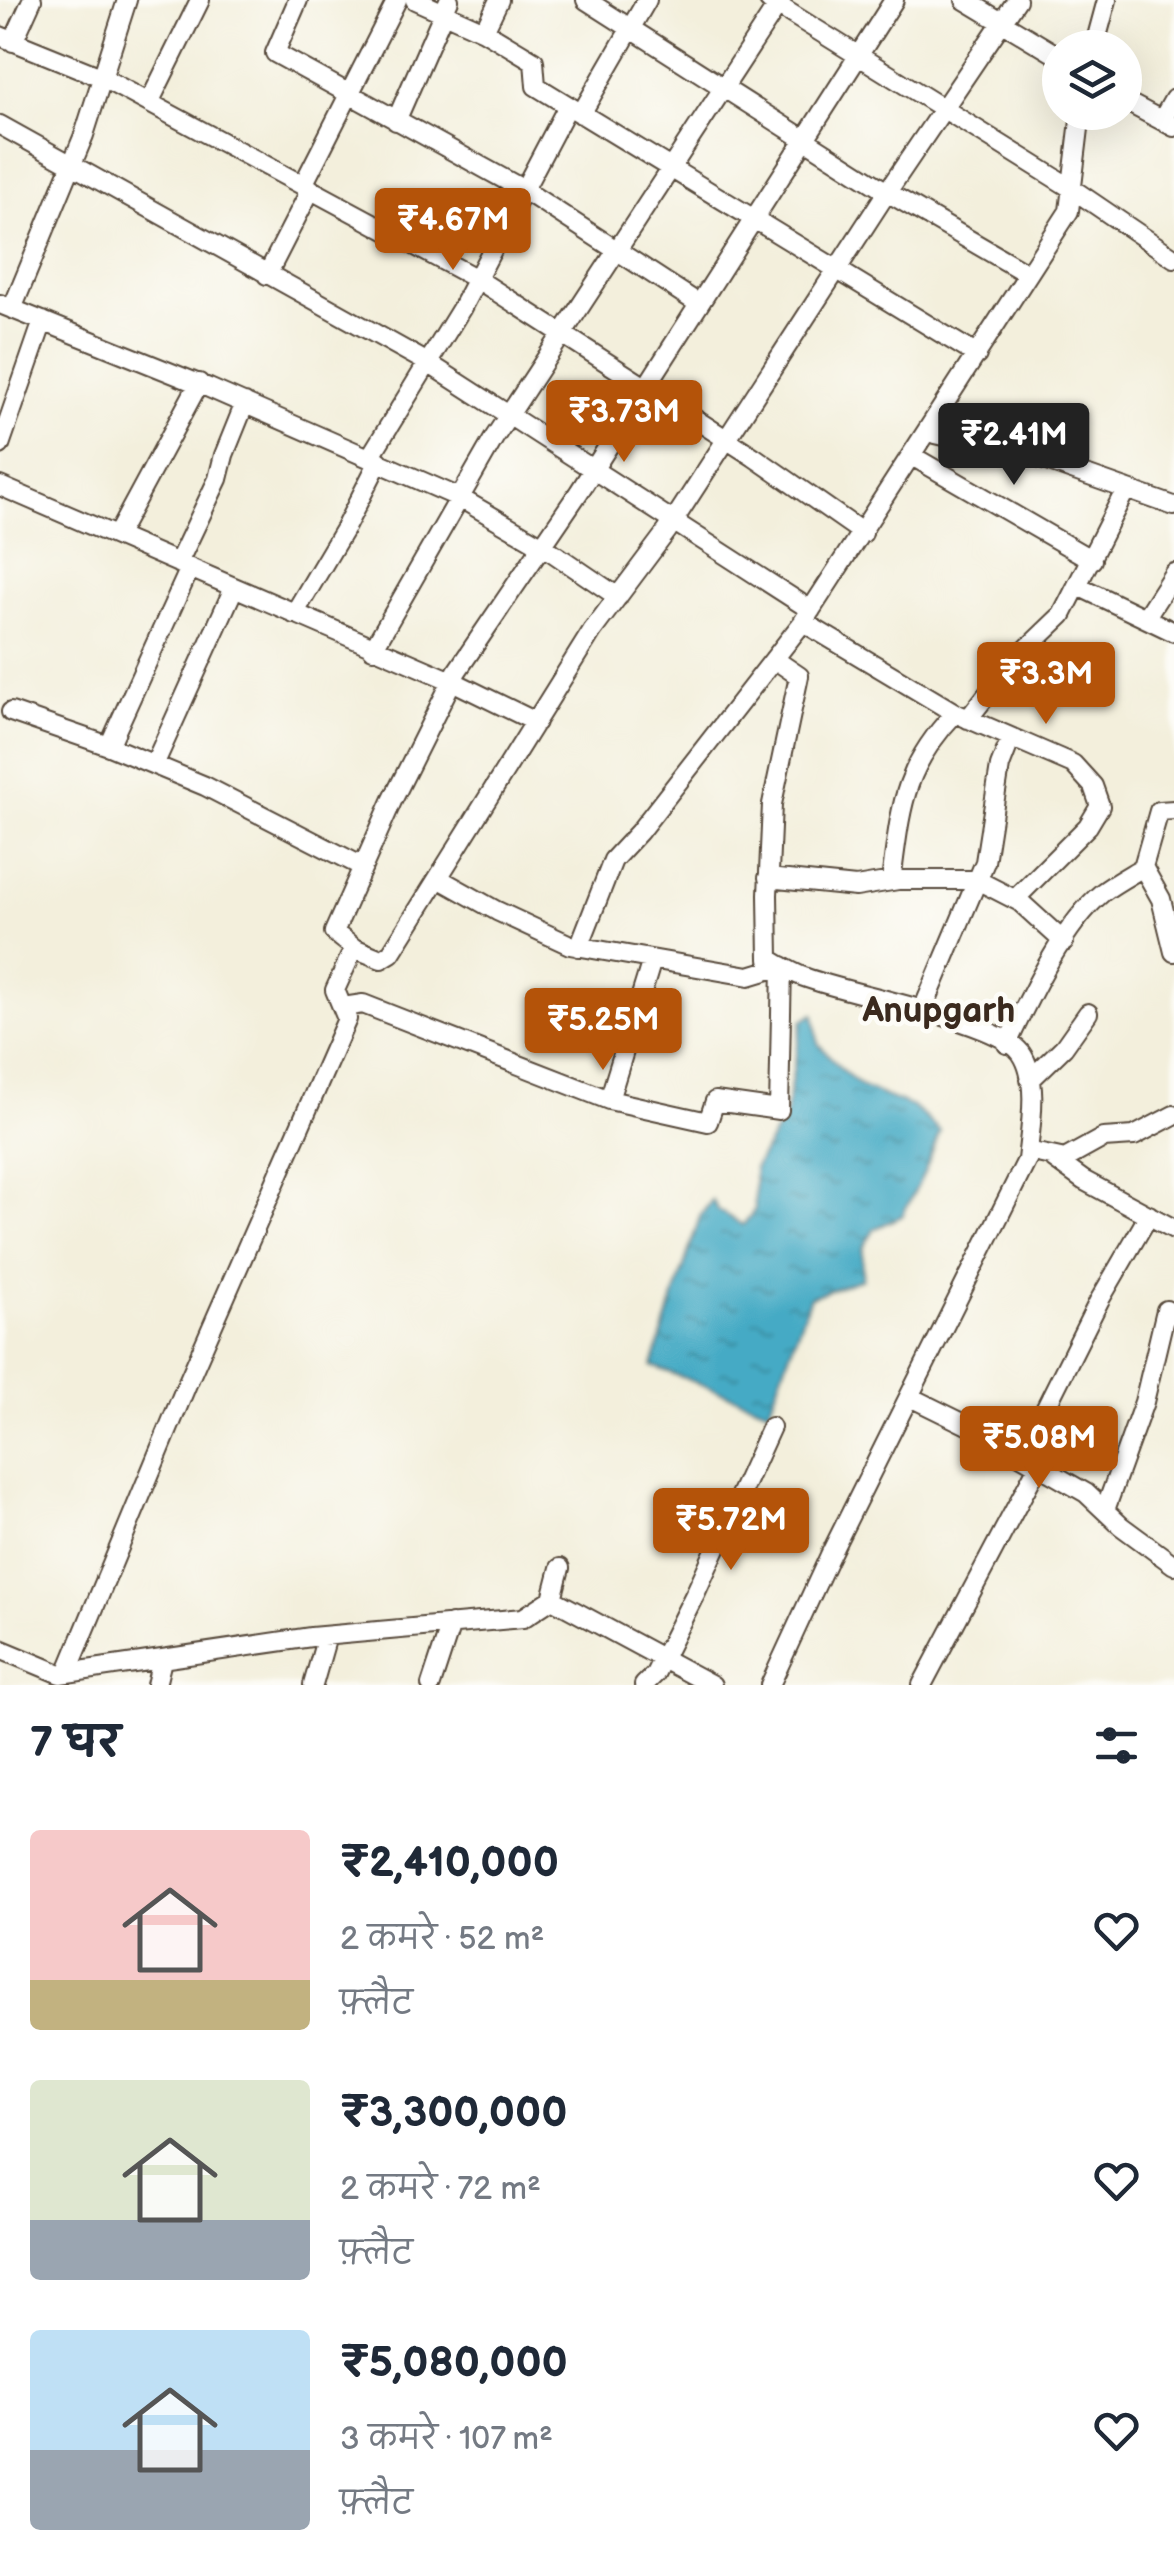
<!DOCTYPE html>
<html lang="hi">
<meta charset="utf-8">
<style>
:root{--surface:#fff;--page:#f6f6f7;--text:#1f2937;--muted:#747a83;--accent:#b45309}
body{margin:0;font-family:"Balsamiq Sans","Playpen Sans Deva",sans-serif;background:var(--page);color:var(--text);height:100vh;display:flex;flex-direction:column;font-size:38px;white-space:nowrap}
*{box-sizing:border-box;margin:0}
p{font-size:32px;color:var(--muted)}
.icon{flex:none;width:55px;height:55px;fill:none;stroke:currentColor;stroke-width:2;stroke-linecap:round;stroke-linejoin:round}
.map{position:relative;height:1685px;overflow:hidden}
.panel{display:flex;flex-direction:column;background:var(--surface);flex:1}
.panel>*{flex:none}
.tools{position:absolute;left:1042px;top:30px;display:grid;gap:20px}
.tools a{display:grid;place-items:center;width:100px;height:100px;border-radius:50%;background:var(--surface);box-shadow:0 10px 40px #0002;font-size:50px}
.price{position:absolute;translate:-50% -85px;padding:0 22px;border-radius:10px;background:var(--accent);color:#fff;font-size:32px;line-height:65px;filter:drop-shadow(0 2px 5px #0008)}
.price::after{content:'';position:absolute;left:50%;top:60px;width:30px;height:22px;margin-left:-15px;background:inherit;clip-path:polygon(0 0,100% 0,50% 100%)}
.price.current{background:#222;color:#fff}
ul{padding:0;list-style:none}
li{display:flex;align-items:center;gap:30px;height:250px;padding:0 30px}
li span{display:grid;place-items:center;flex:none;width:280px;height:200px;border-radius:10px;color:#555}
li>.icon{margin-inline-start:auto}
span .icon{width:120px;height:120px;fill:#fffc;stroke-width:1}
li b{font-size:42px}
h2{display:flex;justify-content:space-between;align-items:center;height:120px;padding:0 30px;font-size:42px}
.map>svg:first-child{display:block}
.water{fill:url(#water-ripples);stroke:#406a72;stroke-width:2.5}
.lines{fill:none;stroke-linecap:round;stroke-linejoin:round}
.minor-casing{stroke:#57483a;stroke-width:22}
.minor{stroke:#fff;stroke-width:18}
.labels{text-anchor:middle;stroke-width:9;stroke-linejoin:round;paint-order:stroke}
.district-label{font-size:35px;font-weight:bold;fill:#3b2a1e;stroke:#fdfcf7}
</style>
<div class="map">
<svg width="1174" height="1685" viewBox="0 0 1174 1685">
<defs>
<pattern id="water-ripples" width="26" height="14" patternUnits="userSpaceOnUse" patternTransform="scale(2.5)"><rect width="26" height="14" fill="#45aac5"/><path d="M2 4q2-2 4 0t4 0M15 11q2-2 4 0t4 0" fill="none" stroke="#3b8b9f"/></pattern>
</defs>
<rect width="100%" height="100%" fill="#fdfcf7"/>
<filter id="ink" filterUnits="userSpaceOnUse"><feTurbulence type="fractalNoise" baseFrequency=".01" numOctaves="2"/><feDisplacementMap in="SourceGraphic" scale="20" xChannelSelector="R" yChannelSelector="G"/><feConvolveMatrix kernelMatrix="1 2 1 2 8 2 1 2 1" color-interpolation-filters="sRGB"/></filter>
<filter id="wash" filterUnits="userSpaceOnUse"><feTurbulence type="fractalNoise" baseFrequency=".0048" numOctaves="4" result="noise"/><feDisplacementMap in="SourceGraphic" scale="40" xChannelSelector="R" yChannelSelector="G"/><feGaussianBlur stdDeviation="2.25" result="paint"/><feColorMatrix in="noise" values="0 0 0 0 0 0 0 0 0 0 0 0 0 0 0 0 0 1.4 0 .05"/><feComposite in="paint" operator="in"/></filter>
<g filter="url(#wash)">
<rect width="100%" height="100%" fill="#f3efdc"/>
<path class="water" d="M814,1014L818,1043L842,1070L862,1087L913,1107L940,1131L925,1171L902,1216L874,1229L863,1248L862,1279L810,1297L769,1410L652,1366L700,1216L712,1200L719,1211L743,1225L755,1209L754,1168L785,1116L802,1021Z"/>
</g>
<g filter="url(#ink)">
<g class="lines">
<defs>
<path id="minor" d="M298,0L275,53L524,190L699,304
M415,0L484,31L534,61L536,86L977,355
M586,0L887,192L1028,274
M769,0L1071,188L1174,258
M965,0L1060,57
M484,31L499,0
M0,36L101,77L477,279L754,457L863,533
M13,42L32,0
M1094,48L1107,0
M1125,101L1174,127
M149,103L200,0
M581,114L647,0
M1162,120L1174,99
M396,121L449,0
M0,125L428,363L811,610
M303,185L397,0
M267,275L311,189
M0,304L209,388L460,498L543,546L618,597
M12,309L84,135L127,0
M927,432L1035,457L1174,506
M0,445L43,321
M912,456L1092,560
M370,457L461,309L568,106
M0,486L452,681L536,722
M117,535L199,383
M178,563L218,479L224,455L245,403
M1078,586L1174,632
M294,614L345,528L379,461
M1145,618L1174,573
M803,622L955,713L1073,764L1093,786L1100,806L1088,826L1015,899
M373,649L494,438L781,0
M11,712L109,746L205,786L363,867
M968,719L1011,664L1062,615L1126,489
M109,746L190,568
M154,765L234,588
M1174,810L1159,811L1143,867L1161,899L1174,952
M768,878L856,887L898,880H977L1020,902L1064,942
M891,881C901,808 902,769 955,713
M579,947L613,860L639,832L803,622L1069,211L1081,112
M354,948L334,932L392,801L457,671L579,492L894,0
M343,1007L363,1004L609,1100L708,1122L715,1101L779,1110L782,966L749,976L570,945L497,911L438,878L592,631L667,531L887,192L1017,0
M923,1009L985,862L1000,766L1011,738
M1007,1044C1029,998 1063,925 1103,892C1115,883 1130,875 1143,867
M1030,1080L1064,1047L1088,1013
M609,1100L652,960
M1028,1151L1065,1159L1103,1138L1134,1136L1174,1115
M1054,1159L1083,1180L1174,1229
M910,1397L971,1427L1086,1493L1121,1526L1174,1565
M1022,1455L1099,1301L1149,1215
M1105,1510L1144,1402L1166,1310L1174,1314
M552,1599L712,1685
M0,1649L60,1674L311,1637L523,1618L552,1599L560,1568
M67,1673L187,1384L347,1019L335,990L354,948L381,959L391,953L438,878
M156,1685L162,1660
M313,1685L327,1636
M431,1685L451,1624
M644,1685L655,1674L696,1592L771,1427
M770,1685L830,1555L1027,1160C1030,1130 1040,1080 1021,1053C997,1020 847,994 804,977C792,973 780,965 769,959L768,895L772,804L799,676L774,659
M922,1685L1039,1464"/>
</defs>
<use href="#minor" class="minor-casing"/>
<use href="#minor" class="minor"/>
</g>
</g>
<g class="labels">
<g class="district-label">
<text x="939" y="1022">Anupgarh</text>
</g>
</g>
</svg>
<div class="tools">
<a><svg class="icon" aria-label="layers" viewBox="0 0 24 24"><path d="M12 4l9 5-9 5-9-5zM3 14l9 5 9-5"/></svg></a>
</div>
<b class="price" style="left:453px;top:273px">₹4.67M</b>
<b class="price" style="left:624px;top:465px">₹3.73M</b>
<b class="price current" style="left:1014px;top:488px">₹2.41M</b>
<b class="price" style="left:1046px;top:727px">₹3.3M</b>
<b class="price" style="left:603px;top:1073px">₹5.25M</b>
<b class="price" style="left:1039px;top:1491px">₹5.08M</b>
<b class="price" style="left:731px;top:1573px">₹5.72M</b>
</div>
<section class="panel">
<h2>7 घर<svg class="icon" aria-label="filters" viewBox="0 0 24 24"><path d="M4 7h16M4 17h16"/><circle cx="9" cy="7" r="2"/><circle cx="15" cy="17" r="2"/></svg></h2>
<ul>
<li><span style="background:linear-gradient(#f6c9c9 75%,#c2b280 0)"><svg class="icon" aria-label="home" viewBox="0 0 24 24"><path d="M3 11l9-7 9 7M6 9v11h12V9"/></svg></span><div><b>₹2,410,000</b><p>2 कमरे · 52 m²</p><p>फ़्लैट</p></div><svg class="icon" aria-label="heart" viewBox="0 0 24 24"><path d="M12 20l-8-8c-3-5 5-10 8-4 3-6 11-1 8 4z"/></svg></li>
<li><span style="background:linear-gradient(#dfe7d0 70%,#9aa5b1 0)"><svg class="icon" aria-label="home" viewBox="0 0 24 24"><path d="M3 11l9-7 9 7M6 9v11h12V9"/></svg></span><div><b>₹3,300,000</b><p>2 कमरे · 72 m²</p><p>फ़्लैट</p></div><svg class="icon" aria-label="heart" viewBox="0 0 24 24"><path d="M12 20l-8-8c-3-5 5-10 8-4 3-6 11-1 8 4z"/></svg></li>
<li><span style="background:linear-gradient(#bfe0f5 60%,#9aa5b1 0)"><svg class="icon" aria-label="home" viewBox="0 0 24 24"><path d="M3 11l9-7 9 7M6 9v11h12V9"/></svg></span><div><b>₹5,080,000</b><p>3 कमरे · 107 m²</p><p>फ़्लैट</p></div><svg class="icon" aria-label="heart" viewBox="0 0 24 24"><path d="M12 20l-8-8c-3-5 5-10 8-4 3-6 11-1 8 4z"/></svg></li>
</ul>
</section>
